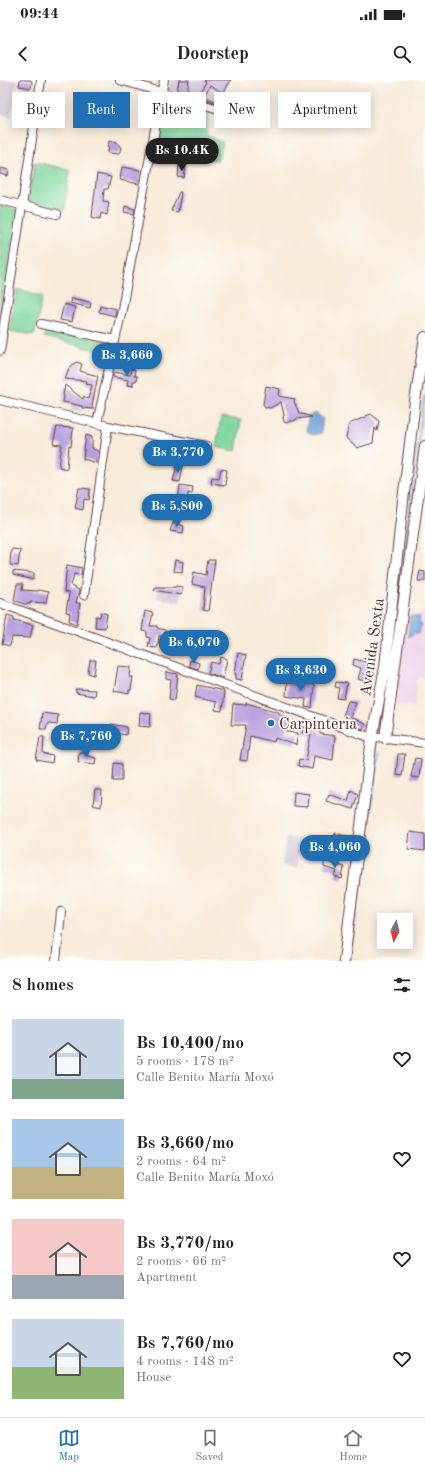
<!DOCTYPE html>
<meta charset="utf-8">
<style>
:root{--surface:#fff;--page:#f6f6f6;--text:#202124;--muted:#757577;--line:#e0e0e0;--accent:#1f6fb2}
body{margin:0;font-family:"Old Standard TT",serif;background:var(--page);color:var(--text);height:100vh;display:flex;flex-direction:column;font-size:15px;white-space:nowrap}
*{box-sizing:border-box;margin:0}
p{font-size:13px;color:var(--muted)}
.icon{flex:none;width:22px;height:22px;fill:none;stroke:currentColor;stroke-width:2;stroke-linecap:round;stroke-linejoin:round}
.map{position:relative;height:881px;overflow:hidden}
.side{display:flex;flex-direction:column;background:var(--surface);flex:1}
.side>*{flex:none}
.banner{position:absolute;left:12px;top:12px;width:401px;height:36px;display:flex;gap:8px}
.needle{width:26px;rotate:187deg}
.controls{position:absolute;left:377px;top:833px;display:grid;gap:8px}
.controls a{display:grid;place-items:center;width:36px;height:36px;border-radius:0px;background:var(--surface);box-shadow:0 2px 10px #0003;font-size:20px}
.price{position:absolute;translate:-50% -34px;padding:0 9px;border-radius:14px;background:var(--accent);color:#fff;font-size:13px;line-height:26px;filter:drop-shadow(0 1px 2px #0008)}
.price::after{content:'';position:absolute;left:50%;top:24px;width:12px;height:9px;margin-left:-6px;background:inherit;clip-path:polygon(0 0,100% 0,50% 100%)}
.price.current{background:#222;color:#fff}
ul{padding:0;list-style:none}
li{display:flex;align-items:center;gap:12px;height:100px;padding:0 12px}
li span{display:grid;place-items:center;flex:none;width:112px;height:80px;border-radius:0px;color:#555}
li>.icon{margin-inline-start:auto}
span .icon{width:48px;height:48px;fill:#fffc;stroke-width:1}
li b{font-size:17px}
h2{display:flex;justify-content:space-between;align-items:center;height:48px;padding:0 12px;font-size:17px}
.pill{padding:0 14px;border-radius:0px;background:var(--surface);box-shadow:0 2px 10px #0003;font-size:14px;line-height:36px}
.pill.current{background:var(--accent);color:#fff}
.status{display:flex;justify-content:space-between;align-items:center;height:28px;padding:0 20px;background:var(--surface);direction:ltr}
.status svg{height:11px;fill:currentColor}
header{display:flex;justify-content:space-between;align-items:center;height:52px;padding:0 12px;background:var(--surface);font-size:18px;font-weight:600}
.tab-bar{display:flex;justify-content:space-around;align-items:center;height:56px;border-top:1px solid var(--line);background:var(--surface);font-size:11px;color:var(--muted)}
.tab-bar a{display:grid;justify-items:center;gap:2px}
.tab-bar .current{color:var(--accent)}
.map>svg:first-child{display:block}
.built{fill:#edd1e9}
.industrial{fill:#ccbfd4}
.green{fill:#7cd69c;stroke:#637a64}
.water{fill:#6a9fd7;stroke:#5a5f81}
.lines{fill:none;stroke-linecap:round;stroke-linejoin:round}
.stream{stroke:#6a9fd7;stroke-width:2}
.building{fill:#b7a1df}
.minor-casing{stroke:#643e45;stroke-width:10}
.tertiary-casing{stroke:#643e45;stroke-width:12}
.minor{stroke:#fff;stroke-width:8}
.tertiary{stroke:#fff;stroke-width:10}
.poi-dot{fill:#1f6fb2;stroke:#fdfcf7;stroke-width:1.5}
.labels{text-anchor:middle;stroke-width:3;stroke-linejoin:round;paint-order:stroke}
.street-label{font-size:16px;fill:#4a1f2b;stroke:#fdfcf7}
.poi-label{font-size:16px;fill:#4a1f2b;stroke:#fdfcf7;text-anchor:start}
</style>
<div class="status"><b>09:44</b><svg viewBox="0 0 49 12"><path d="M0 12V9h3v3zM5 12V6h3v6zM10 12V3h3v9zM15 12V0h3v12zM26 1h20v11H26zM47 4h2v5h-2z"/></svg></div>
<header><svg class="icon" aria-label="back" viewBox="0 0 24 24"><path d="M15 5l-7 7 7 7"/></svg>Doorstep<svg class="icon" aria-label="search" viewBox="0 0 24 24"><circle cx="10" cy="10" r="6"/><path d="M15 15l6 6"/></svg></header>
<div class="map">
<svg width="425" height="881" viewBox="0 0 425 881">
<rect width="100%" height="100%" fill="#fdfcf7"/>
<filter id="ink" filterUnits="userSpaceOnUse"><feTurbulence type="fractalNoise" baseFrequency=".025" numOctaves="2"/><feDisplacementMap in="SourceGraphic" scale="8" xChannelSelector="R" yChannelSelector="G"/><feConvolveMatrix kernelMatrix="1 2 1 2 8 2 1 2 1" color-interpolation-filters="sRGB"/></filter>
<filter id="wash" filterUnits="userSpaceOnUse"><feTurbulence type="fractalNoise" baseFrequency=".012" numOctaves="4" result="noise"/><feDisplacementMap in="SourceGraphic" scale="16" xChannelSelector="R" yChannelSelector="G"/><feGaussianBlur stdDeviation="0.9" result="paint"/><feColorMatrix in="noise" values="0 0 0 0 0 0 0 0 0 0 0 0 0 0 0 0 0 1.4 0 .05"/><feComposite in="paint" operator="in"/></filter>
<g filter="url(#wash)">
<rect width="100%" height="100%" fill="#f8ebd9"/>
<path class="built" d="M407,531L425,535V598L418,597L415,627L395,624Z"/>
<path class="industrial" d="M0,0H18L11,37L0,34Z
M171,0H230L216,25L168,10Z
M75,314L84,316L81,332L71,329Z
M158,511L181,515L180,522L157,518Z
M286,757L301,759L297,788L282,785Z"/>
<path class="green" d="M166,17L209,32L206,55L223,62L217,81L159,68Z
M35,82L70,90L64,132L28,121Z
M0,125L17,130L0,237Z
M17,209L43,216L34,255L9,251Z
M46,248L110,263L108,273L44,257Z
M221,337L241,340L236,371L216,367Z"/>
<path class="water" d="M316,333L323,339L321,353L312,355L306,350L309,336Z
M410,536L420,537L419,542L421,545L419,554L415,553L408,557Z"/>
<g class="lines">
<path class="stream" d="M398,519L420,347L425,316
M391,577L396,538
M349,880L379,673"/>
</g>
<g id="blocks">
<path class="building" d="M20,0H31L32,2L31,8L19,6Z
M179,0H189L187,14L177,11Z
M204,0H231L223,13L210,5L203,19L197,17L206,2Z
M204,17L221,23V24L203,19Z
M109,61L117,62L121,68L119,74L108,73Z
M179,85L186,87L184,98L178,97Z
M122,87L140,90L139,104L120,100Z
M0,88L9,90L8,96L0,94Z
M97,94L111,97L108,109H104L103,121L109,122L107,135L101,133L100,139L92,137Z
M179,112H181L178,132L171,131Z
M125,126L135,129L134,134L124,132Z
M71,218L91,222L90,228L70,223Z
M64,224L75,227L72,242L60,240Z
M100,225L116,229L115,236L99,232Z
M76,282L82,284L80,291L98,296L92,326L94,329L82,328V326L63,322L64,316L63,315L65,305L83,319L84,316L88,319L92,305L86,304L87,301L65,299L69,288Z
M131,289L135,290L134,296H137L136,301H133V306L127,305L128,300L113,297L114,292L130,295Z
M266,306L280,309L279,316L295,319L294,321L299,333L312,337L296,339L295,341H290L287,343L284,342L283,338L284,335L281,322L270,328L265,327L263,324Z
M371,334L379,341L377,351L375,348L373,363L357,368L346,358L349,344L365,337L366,336Z
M57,347L73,348L71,367L69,366L67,389L59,387L62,365L53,364Z
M86,355L92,357V368L99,372L97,383L83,379Z
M177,385L183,386L180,402L173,401Z
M221,389L227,390L225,405L211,403L212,397L219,398Z
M180,405L193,407L192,414L188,413L186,434L172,433L175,421L178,422Z
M79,408L90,409L89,420L84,419L83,430L75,428Z
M173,443L184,446L183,453L170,451Z
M11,469L20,470L18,486L10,485Z
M175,480L183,482L182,492L173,491Z
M208,480H215L208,531L203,530L205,507L192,504L194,492L206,495Z
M67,485L82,488L81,495L74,494L71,506L79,510L76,523H80L77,544L69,541L70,533L66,532L69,513L64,512Z
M13,491L34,493V500L13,495Z
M420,491L425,492V501H418Z
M17,504H23L22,510L37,511L38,510L48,512L46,523L30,522V524H24L14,520Z
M176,506L183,507L181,515L154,510L155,507H176Z
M145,531L153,533L150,546H157V548L165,550L164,556H159L158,564H157L156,568L148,567L150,558L147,557V552L142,551Z
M101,532L107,534L105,548L95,547L96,536L100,537Z
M7,535L14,537V540L33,545L30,558L12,557L10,566L2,564Z
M172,562L182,564L181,570L170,568Z
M238,573L246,575L242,600L236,599V594H235Z
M221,577L227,579L223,598L208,593L211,582L219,584Z
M354,579L374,584L370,603L358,599L361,588L353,585Z
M90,580H96L94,595L88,593Z
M190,580L199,583L198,589L189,586Z
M118,586L131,587L130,597H133L131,610H129V614L114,611Z
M166,592L178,594L175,620L169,619L171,600L166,599Z
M287,601L314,605L312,628L305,627L306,619L286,616Z
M336,602L347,603L344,619L337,618L339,608L335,607Z
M197,605L224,611L222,631L215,630L216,622L195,617Z
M76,609L95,610L94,616L76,613Z
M348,621L356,622L350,638L343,636Z
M246,623L279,632V634L289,638L287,652L298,653L296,665L275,658L274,662L250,656L247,681L240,680L246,645H231L233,624L246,625Z
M140,632L151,634L150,647L139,646Z
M42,633L58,635L57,644L48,643L46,649H40Z
M352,638L365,644L363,649L349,644Z
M111,644L127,647L126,655L109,652Z
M303,647L320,651V654L335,656L333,680L314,676L312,689L298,686L299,679L306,680L311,654L302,653Z
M40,657H44L43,674L53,676L52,683L36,680Z
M79,672H88L87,676L96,678L95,684L78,682Z
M398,674H405L402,696L396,695Z
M415,678L421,679L419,698L411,697Z
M114,683L122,684V701H113Z
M95,710H102L101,727L93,725Z
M351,710L358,714L353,729L326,721L329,714L348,721Z
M294,712L309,714L308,727L293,726Z
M410,752L425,754V771L408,769Z
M335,753L353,758L348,774L342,773L345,762L334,759Z
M324,781L344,787L342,799L335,797L337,791L324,787Z"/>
</g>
</g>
<g filter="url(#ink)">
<use href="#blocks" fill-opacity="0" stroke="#643e45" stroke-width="1"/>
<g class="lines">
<defs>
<path id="minor" d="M120,0L229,32
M0,120L57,134
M41,244L115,260
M0,271L41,0
M0,320L108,346L206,366
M97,343L122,229L164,0
M84,515L108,346
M0,523L372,658L379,657L425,663
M56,881L61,832"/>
<path id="tertiary" d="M385,658L425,366
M344,881L372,658L385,587L403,421L415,321L425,257"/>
</defs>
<use href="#minor" class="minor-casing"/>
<use href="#tertiary" class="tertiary-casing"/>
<use href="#minor" class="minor"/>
<use href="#tertiary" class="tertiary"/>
</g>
</g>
<circle class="poi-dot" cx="271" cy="643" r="4"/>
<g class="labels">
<g class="street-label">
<text transform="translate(371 567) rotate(-82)" y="6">Avenida Sexta</text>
</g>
<g class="poi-label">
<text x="279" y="649">Carpinteria</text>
</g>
</g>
</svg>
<div class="controls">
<a><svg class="needle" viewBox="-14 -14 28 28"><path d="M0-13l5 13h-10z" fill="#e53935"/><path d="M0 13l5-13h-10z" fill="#757577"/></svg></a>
</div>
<b class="price current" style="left:182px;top:92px">Bs 10.4K</b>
<b class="price" style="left:127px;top:297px">Bs 3,660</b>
<b class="price" style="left:178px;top:394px">Bs 3,770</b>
<b class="price" style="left:177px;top:448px">Bs 5,800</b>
<b class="price" style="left:194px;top:584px">Bs 6,070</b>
<b class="price" style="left:301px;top:612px">Bs 3,630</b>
<b class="price" style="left:86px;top:678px">Bs 7,760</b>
<b class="price" style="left:335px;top:789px">Bs 4,060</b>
<div class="banner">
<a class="pill">Buy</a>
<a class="pill current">Rent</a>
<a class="pill">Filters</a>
<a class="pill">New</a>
<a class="pill">Apartment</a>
</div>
</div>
<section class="side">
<h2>8 homes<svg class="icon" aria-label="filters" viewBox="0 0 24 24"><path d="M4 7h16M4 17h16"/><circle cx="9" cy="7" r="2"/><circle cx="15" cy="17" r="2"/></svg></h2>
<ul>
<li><span style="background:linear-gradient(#c9d6e8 75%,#7fa58c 0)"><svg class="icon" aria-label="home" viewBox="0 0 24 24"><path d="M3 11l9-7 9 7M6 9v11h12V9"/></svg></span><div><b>Bs 10,400/mo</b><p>5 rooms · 178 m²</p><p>Calle Benito María Moxó</p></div><svg class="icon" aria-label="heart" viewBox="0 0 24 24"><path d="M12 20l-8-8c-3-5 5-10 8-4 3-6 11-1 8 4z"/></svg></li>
<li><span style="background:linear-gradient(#a9c7e8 60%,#c2b280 0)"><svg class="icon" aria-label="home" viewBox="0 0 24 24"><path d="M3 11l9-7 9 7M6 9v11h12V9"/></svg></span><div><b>Bs 3,660/mo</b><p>2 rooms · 64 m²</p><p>Calle Benito María Moxó</p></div><svg class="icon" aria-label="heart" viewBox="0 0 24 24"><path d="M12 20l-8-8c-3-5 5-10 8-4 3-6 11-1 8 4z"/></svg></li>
<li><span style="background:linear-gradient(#f6c9c9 70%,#9aa5b1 0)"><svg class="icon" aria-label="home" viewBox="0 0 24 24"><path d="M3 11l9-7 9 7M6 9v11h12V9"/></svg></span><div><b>Bs 3,770/mo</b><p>2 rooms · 66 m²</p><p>Apartment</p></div><svg class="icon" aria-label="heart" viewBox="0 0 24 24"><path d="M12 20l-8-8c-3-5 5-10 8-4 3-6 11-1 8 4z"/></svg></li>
<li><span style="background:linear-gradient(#c9d6e8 60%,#8fb573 0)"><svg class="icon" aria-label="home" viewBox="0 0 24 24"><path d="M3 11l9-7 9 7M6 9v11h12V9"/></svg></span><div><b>Bs 7,760/mo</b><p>4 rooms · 148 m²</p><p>House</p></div><svg class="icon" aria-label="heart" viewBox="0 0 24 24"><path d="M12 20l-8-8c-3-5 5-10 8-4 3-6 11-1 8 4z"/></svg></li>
</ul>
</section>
<nav class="tab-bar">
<a class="current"><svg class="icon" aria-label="map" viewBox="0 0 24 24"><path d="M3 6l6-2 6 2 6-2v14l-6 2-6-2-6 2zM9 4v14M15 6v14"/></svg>Map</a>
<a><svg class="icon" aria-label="saved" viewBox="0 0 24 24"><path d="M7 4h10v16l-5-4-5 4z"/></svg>Saved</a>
<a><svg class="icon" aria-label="home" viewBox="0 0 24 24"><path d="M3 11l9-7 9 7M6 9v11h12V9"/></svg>Home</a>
</nav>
